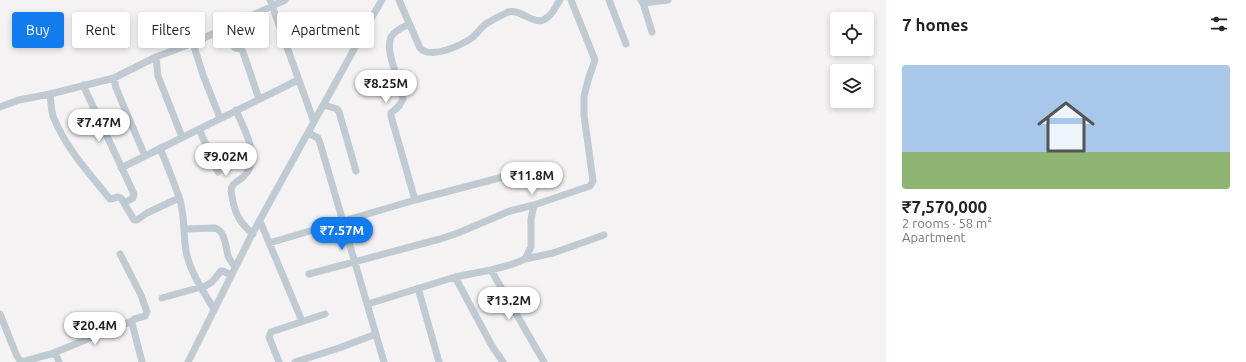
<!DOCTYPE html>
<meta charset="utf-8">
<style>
:root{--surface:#fff;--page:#f6f6f6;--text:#222;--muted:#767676;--accent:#127bee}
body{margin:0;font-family:Ubuntu,sans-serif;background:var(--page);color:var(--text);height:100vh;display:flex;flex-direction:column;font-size:15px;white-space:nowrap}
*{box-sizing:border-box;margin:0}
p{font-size:13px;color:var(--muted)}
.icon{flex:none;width:22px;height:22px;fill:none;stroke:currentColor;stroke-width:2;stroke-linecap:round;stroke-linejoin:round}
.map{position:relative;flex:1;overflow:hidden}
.side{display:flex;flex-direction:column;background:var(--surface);width:360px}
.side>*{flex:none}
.banner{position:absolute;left:12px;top:12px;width:380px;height:36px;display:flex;gap:8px}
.controls{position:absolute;left:830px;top:12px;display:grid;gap:8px}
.controls a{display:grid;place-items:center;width:44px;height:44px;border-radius:4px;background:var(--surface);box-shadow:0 2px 6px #0003;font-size:20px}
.price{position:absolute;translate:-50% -34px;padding:0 9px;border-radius:14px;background:#fff;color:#222;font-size:13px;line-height:26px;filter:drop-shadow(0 1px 2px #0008)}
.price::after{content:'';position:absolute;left:50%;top:24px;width:12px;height:9px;margin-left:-6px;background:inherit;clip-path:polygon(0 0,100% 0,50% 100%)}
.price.current{background:var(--accent);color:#fff}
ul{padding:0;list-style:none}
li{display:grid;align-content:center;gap:8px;height:212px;padding:0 16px}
li span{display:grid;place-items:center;height:124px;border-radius:4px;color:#555}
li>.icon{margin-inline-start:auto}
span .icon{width:72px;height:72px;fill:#fffc;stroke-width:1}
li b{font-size:17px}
h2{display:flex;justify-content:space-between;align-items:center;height:48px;padding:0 16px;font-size:17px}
.chip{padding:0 14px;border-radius:4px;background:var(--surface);box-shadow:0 2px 6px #0003;font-size:14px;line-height:36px}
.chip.current{background:var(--accent);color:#fff}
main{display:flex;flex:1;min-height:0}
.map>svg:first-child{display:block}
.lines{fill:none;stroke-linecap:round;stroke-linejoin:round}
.minor{stroke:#bfcad2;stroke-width:7}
</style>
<main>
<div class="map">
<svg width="886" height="362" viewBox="0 0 886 362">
<rect width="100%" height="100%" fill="#f4f2f2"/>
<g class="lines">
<path class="minor" d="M270,0L314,122
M399,0L420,48C431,60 462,45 473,37C478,33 481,27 486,24C493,19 501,16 508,12C523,8 535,30 549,16C554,12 556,5 560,0
M609,0L626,44
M641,0L643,3L668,0
M643,3L652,32
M409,24C403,27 394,31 391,37C384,54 402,82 403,99L399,106L391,113V116L415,200
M193,43L203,75L220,118
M235,48L241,49L243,52L259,99
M156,57L158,76L182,137
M114,78L116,88L145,156
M83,85L134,194L133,198L124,203
M50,94C51,101 51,109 53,116C65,147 89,173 110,199L118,197L121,198L134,220H137L147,213L179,198
M324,105L337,109L339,112L356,171
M0,107L19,100L50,94L114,78L156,57L193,43L285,0
M236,110C244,130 263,159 243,177C238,182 231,183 231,191C234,210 237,221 253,234
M101,126L127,114
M199,129L218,172
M308,133L318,138L320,143C341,216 363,289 384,362
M160,148C167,165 174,182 180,200C185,217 183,234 186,251C190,272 203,291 214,309
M121,168L298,80
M260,221L302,321
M185,229L215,228C225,231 226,247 228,256C230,260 233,264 235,267
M269,243L415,200L503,177
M120,254L141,295L147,312L145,316L134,319L132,323L142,362
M525,259L531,247V219L534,205
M491,270L544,362
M309,274L440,239L458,233L510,211L534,205L590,186L593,181L584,115V96L589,77L595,60L571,0
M455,277L492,346L503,362
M202,288L212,282L221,271H223L231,275
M418,288L439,362
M162,298L201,287
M368,304L455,277L491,270L513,264L525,259L553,253L604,235
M0,314L16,354L20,361H25L51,354C57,354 57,357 59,362
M51,354L132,321
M188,362L251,236L369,22L382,0
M279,362L269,337L271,332L325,314
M295,362L339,348L376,334"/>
</g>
</svg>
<div class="controls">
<a><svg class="icon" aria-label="locate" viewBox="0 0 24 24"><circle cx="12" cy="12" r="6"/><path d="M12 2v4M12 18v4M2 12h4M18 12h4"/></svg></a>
<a><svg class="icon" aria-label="layers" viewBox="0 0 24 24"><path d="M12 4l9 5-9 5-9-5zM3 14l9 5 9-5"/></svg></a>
</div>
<b class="price" style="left:386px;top:104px">₹8.25M</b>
<b class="price" style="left:99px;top:143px">₹7.47M</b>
<b class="price" style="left:226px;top:177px">₹9.02M</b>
<b class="price" style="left:532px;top:196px">₹11.8M</b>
<b class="price current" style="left:342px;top:251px">₹7.57M</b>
<b class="price" style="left:509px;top:321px">₹13.2M</b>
<b class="price" style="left:95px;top:346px">₹20.4M</b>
<div class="banner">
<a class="chip current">Buy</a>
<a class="chip">Rent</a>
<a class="chip">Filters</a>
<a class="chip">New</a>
<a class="chip">Apartment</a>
</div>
</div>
<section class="side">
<h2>7 homes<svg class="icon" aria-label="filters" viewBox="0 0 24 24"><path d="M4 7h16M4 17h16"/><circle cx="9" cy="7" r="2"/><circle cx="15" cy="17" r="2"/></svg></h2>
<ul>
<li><span style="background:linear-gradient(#a9c7e8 70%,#8fb573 0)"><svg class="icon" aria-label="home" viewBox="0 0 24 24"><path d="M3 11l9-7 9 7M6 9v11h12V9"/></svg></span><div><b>₹7,570,000</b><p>2 rooms · 58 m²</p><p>Apartment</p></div></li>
</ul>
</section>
</main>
